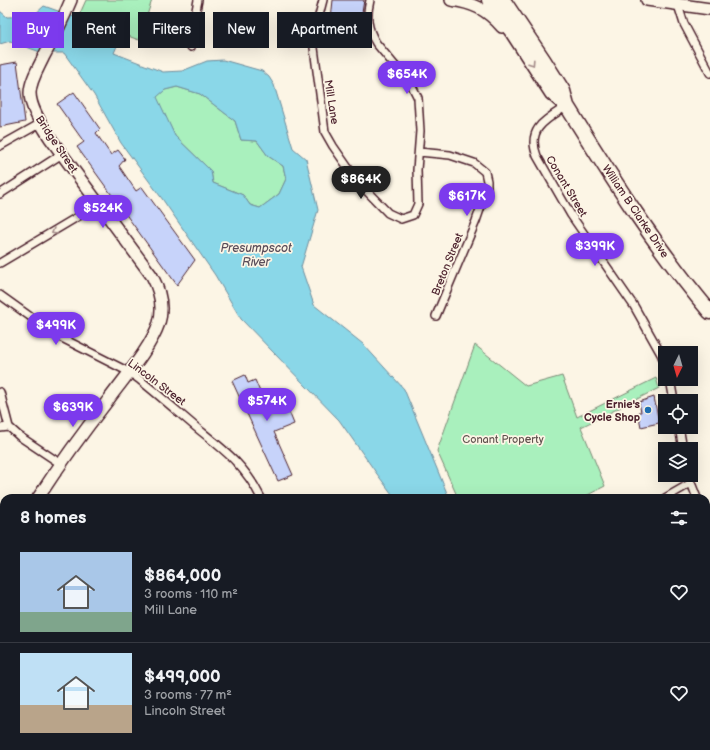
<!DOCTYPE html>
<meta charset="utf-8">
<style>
:root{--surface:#171b24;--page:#242831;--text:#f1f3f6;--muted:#9ea1a6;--line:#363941;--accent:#7c3aed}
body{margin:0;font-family:"Balsamiq Sans",sans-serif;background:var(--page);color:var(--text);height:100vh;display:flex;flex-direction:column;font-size:15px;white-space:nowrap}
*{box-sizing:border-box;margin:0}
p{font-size:13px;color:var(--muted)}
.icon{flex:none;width:22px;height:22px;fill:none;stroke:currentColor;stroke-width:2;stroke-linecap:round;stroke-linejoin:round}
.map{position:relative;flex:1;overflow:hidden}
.sheet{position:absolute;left:0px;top:494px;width:710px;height:256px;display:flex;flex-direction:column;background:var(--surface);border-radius:12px 12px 0 0;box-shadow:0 4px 16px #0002}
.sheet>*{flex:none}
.hud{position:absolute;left:12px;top:12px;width:400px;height:36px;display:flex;gap:8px}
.needle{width:26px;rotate:185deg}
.fabs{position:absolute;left:658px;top:346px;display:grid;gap:8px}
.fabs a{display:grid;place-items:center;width:40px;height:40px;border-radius:0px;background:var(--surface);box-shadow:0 4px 16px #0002;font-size:20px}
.price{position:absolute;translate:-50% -34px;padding:0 9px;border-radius:14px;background:var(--accent);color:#fff;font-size:13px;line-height:26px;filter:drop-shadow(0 1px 2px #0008)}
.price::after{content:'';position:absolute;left:50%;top:24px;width:12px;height:9px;margin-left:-6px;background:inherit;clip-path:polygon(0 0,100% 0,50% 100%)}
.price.active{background:#222;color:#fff}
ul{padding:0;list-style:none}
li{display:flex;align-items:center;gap:12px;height:100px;padding:0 20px}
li+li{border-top:1px solid var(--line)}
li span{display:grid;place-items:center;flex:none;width:112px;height:80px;border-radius:0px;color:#555}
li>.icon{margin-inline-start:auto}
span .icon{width:48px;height:48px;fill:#fffc;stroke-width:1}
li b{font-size:17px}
h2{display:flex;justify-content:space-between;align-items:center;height:48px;padding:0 20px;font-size:17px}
.pill{padding:0 14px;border-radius:0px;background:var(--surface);box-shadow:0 4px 16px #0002;font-size:14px;line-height:36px}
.pill.active{background:var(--accent);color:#fff}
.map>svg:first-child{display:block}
.green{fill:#a9f0bd;stroke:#7a8874}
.water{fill:#8ad7e8;stroke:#708d9c;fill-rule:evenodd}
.building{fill:#c7d3fa;stroke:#4a1f2b}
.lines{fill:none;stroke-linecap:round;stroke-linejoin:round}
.street-casing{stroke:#4a1f2b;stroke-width:10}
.secondary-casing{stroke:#4a1f2b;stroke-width:14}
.highway-casing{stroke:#4a1f2b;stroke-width:17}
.street{stroke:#fcf5e5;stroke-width:7}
.secondary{stroke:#fcf5e5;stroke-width:11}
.highway{stroke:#fcf5e5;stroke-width:14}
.oneway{stroke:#a38a88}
.poi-dot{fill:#1f6fb2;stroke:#fcf5e5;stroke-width:1.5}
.labels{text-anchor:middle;stroke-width:3.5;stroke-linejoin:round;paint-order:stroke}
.street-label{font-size:11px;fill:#4a1f2b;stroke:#fcf5e5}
.poi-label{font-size:11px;font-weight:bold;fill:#4a1f2b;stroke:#fcf5e5;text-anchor:end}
.park-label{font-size:11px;fill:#625350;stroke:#fcf5e5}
.water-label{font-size:12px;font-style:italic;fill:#5a4d5a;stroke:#fcf5e5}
</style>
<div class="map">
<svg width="710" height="750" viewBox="0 0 710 750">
<rect width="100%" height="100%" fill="#fcf5e5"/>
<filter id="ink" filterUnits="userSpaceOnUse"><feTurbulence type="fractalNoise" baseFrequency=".025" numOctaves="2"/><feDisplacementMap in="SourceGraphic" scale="8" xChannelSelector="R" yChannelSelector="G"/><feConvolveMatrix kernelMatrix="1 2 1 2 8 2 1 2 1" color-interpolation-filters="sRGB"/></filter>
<g filter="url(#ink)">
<path class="green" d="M86,0H152L139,40L78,18Z
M177,87L200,94L235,121L241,140L257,141L268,156L283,166L286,179L279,194L260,208L250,205L243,195L213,183L211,171L175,136L156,97L165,90Z
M475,345L526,386L562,376L577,417L656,378L659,388L581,427L605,486L582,498H458L437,451Z
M342,746H617L624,750H343Z"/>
<path class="water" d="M44,6L122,34L114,53L163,72L182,71L207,61L223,60L262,71L269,77L274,85L293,148L306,159L318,210L301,267L314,305L363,344L404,389L449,498H395L377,474L339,420L241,319L215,275L163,200L121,143L94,95L64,53H43L10,41L0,44V11L7,17L33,16ZM177,87L200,94L235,121L241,140L257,141L268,156L283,166L286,179L279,194L260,208L250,205L243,195L213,183L211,171L175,136L157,97L165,90Z
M617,746H697L702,750H624Z"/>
<path class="building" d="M333,0H364L361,19L344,17L343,21L331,19Z
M17,62L25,122L0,127V65Z
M74,92L100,129L96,133L111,155L118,150L125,159L119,166L136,191L142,187L195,260L177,285L77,147L84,142L57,104Z
M245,375L248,383L255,380L263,399L281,392L294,424L274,432L293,475L278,481L232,381Z
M654,397L659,423L641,427L638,412H641L639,402Z"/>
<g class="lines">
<defs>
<path id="street" d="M323,0L315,31L314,48L325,132L333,146L358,182L388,213L401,219L413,215L418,204L417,170L420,131L418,98L412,86L376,43C367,28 366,17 370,0
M678,5L684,24L710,73
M191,47L190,41L198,0
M567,106C547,119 526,128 537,156L571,215L634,306L661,354L665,364
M0,146L41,123
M419,152L450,155L474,163L485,172L487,181V189L476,221L436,316
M0,194L62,154
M0,263L99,204
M0,295L56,335L129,372L140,380C160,396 178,412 197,428C224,450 245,465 261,498
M670,379L674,401
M0,392L9,427L19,436L61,464
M679,427L683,449
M0,428L9,427
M688,475L697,498
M665,498L691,483
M706,514L710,519
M323,746L324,750
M20,750L23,746
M118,750L121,746"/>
<path id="secondary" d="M451,0C473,3 486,9 502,27
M647,0L710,9
M38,498C60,464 84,431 109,399C125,377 150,349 159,323C164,306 160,291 152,276L50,138C43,127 30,108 30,93C30,81 39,67 44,56C54,38 63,19 71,0
M0,555L4,549"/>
<path id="highway" d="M489,0L513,33L552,93L567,106C611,177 656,248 710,312
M503,0L544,61L563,91L567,106"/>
</defs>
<use href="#street" class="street-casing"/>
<use href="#secondary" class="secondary-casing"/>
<use href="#highway" class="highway-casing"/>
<use href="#street" class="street"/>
<use href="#secondary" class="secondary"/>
<use href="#highway" class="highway"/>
</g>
<defs><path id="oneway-chevron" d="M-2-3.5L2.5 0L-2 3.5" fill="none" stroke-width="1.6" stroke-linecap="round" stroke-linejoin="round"/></defs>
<g class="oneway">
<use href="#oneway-chevron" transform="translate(532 63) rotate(57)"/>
<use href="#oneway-chevron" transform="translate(54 232) rotate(150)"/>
</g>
</g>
<circle class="poi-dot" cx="648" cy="410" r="4"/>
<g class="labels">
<g class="street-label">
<text transform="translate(332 102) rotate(81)" y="4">Mill Lane</text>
<text transform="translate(57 144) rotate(56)" y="4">Bridge Street</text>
<text transform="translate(567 186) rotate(59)" y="4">Conant Street</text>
<text transform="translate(636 211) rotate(56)" y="4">William B Clarke Drive</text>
<text transform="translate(447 264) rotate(-68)" y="4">Breton Street</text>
<text transform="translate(157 382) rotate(37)" y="4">Lincoln Street</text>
</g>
<g class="poi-label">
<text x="640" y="408">Ernie's<tspan x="640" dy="13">Cycle Shop</tspan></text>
</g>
<g class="park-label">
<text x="503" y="443">Conant Property</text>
</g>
<g class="water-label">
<text x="256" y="252">Presumpscot<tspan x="256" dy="14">River</tspan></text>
</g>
</g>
</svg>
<div class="fabs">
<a><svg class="needle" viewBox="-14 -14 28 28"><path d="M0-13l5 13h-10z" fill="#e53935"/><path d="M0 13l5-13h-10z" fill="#9ea1a6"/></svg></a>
<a><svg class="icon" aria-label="locate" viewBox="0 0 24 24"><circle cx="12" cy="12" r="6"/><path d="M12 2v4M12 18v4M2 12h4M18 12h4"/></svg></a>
<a><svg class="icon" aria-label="layers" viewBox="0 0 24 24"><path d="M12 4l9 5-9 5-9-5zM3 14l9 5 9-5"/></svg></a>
</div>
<b class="price" style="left:407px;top:95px">$654K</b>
<b class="price active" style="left:361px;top:200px">$864K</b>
<b class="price" style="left:467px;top:217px">$617K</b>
<b class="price" style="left:103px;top:229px">$524K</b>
<b class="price" style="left:595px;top:267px">$399K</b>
<b class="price" style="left:56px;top:346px">$499K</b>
<b class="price" style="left:267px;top:422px">$574K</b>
<b class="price" style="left:73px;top:428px">$639K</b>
<div class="hud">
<a class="pill active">Buy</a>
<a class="pill">Rent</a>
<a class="pill">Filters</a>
<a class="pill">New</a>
<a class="pill">Apartment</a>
</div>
<section class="sheet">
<h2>8 homes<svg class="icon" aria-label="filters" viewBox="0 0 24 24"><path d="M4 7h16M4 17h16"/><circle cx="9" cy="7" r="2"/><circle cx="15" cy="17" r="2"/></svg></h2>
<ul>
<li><span style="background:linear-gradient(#a9c7e8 75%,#7fa58c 0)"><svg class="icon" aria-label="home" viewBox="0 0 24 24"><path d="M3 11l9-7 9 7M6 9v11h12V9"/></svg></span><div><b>$864,000</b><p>3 rooms · 110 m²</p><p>Mill Lane</p></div><svg class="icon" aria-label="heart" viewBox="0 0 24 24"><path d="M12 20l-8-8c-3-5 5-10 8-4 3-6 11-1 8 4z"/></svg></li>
<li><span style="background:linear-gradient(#bfe0f5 65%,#b9a48a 0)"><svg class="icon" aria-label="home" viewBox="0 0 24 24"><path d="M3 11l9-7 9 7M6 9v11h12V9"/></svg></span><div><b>$499,000</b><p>3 rooms · 77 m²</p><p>Lincoln Street</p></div><svg class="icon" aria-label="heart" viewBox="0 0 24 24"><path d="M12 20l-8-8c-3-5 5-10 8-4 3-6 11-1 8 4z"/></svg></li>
</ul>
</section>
</div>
